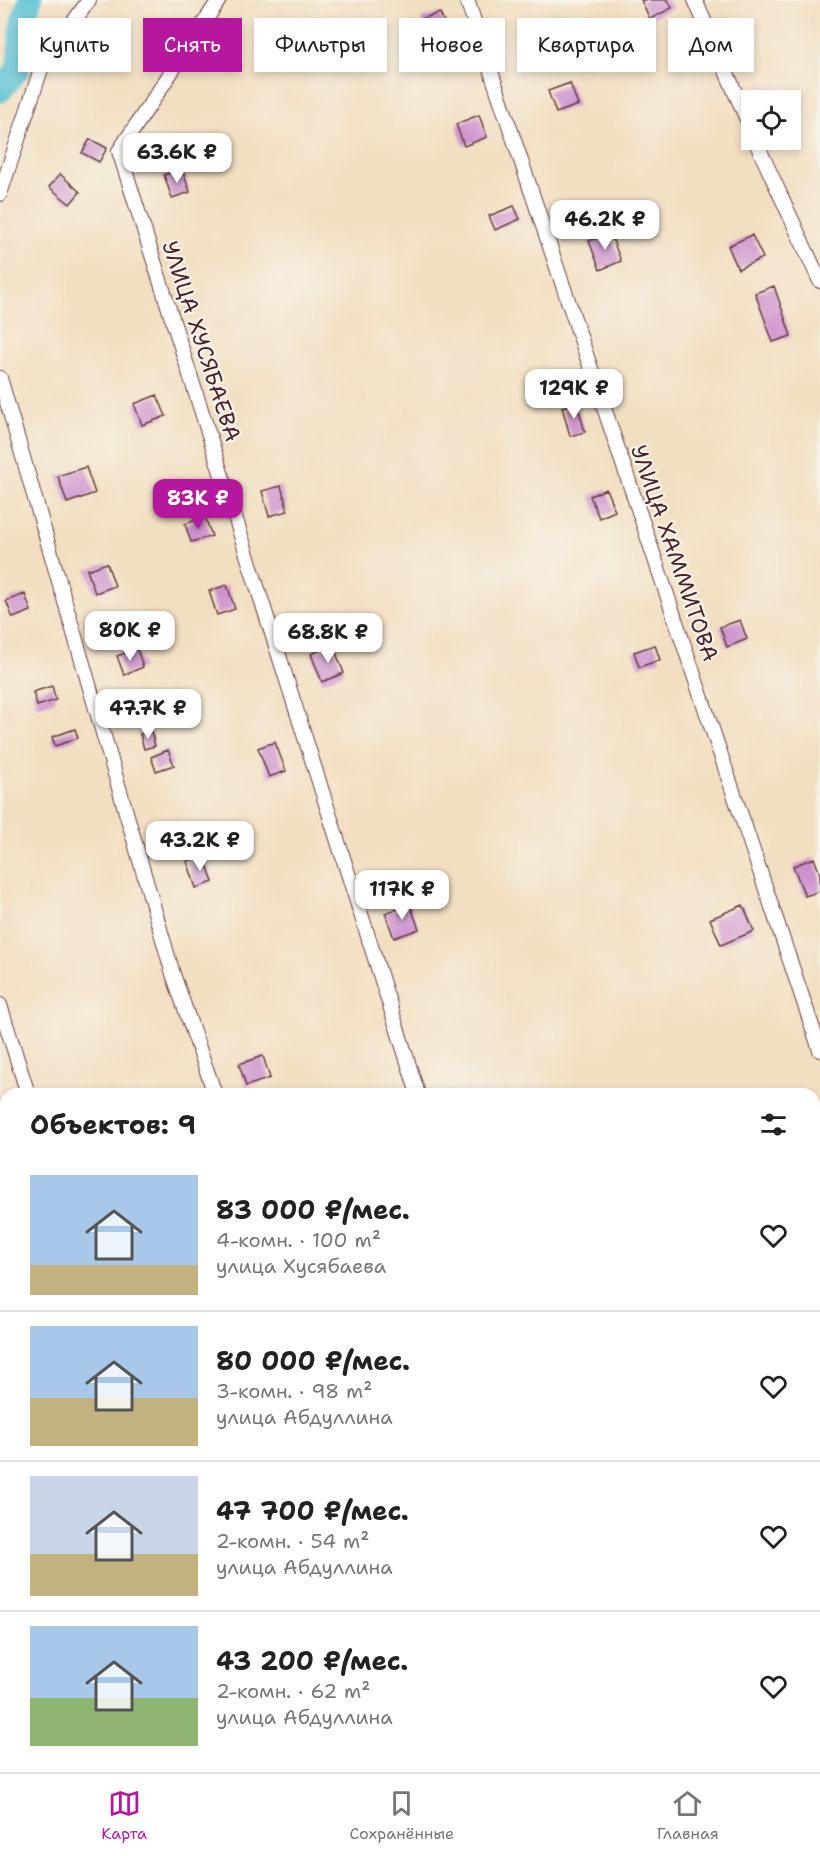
<!DOCTYPE html>
<html lang="ru">
<meta charset="utf-8">
<style>
:root{--surface:#fff;--page:#f2f2f2;--text:#222;--muted:#767676;--line:#e0e0e0;--accent:#b5179e}
body{margin:0;font-family:"Shantell Sans",sans-serif;background:var(--page);color:var(--text);height:100vh;display:flex;flex-direction:column;font-size:22px;white-space:nowrap}
*{box-sizing:border-box;margin:0}
p{font-size:20px;color:var(--muted)}
.icon{flex:none;width:33px;height:33px;fill:none;stroke:currentColor;stroke-width:2;stroke-linecap:round;stroke-linejoin:round}
.map{position:relative;flex:1;overflow:hidden}
.side{position:absolute;left:0px;top:1088px;width:820px;height:686px;display:flex;flex-direction:column;background:var(--surface);border-radius:18px 18px 0 0;box-shadow:0 3px 9px #0003}
.side>*{flex:none}
.top-card{position:absolute;left:18px;top:18px;width:784px;height:54px;display:flex;gap:12px}
.controls{position:absolute;left:741px;top:90px;display:grid;gap:12px}
.controls a{display:grid;place-items:center;width:60px;height:60px;border-radius:0px;background:var(--surface);box-shadow:0 3px 9px #0003;font-size:30px}
.price{position:absolute;translate:-50% -51px;padding:0 14px;border-radius:12px;background:#fff;color:#222;font-size:20px;line-height:39px;filter:drop-shadow(0 2px 3px #0008)}
.price::after{content:'';position:absolute;left:50%;top:36px;width:18px;height:14px;margin-left:-9px;background:inherit;clip-path:polygon(0 0,100% 0,50% 100%)}
.price.selected{background:var(--accent);color:#fff}
ul{padding:0;list-style:none}
li{display:flex;align-items:center;gap:18px;height:150px;padding:0 30px}
li+li{border-top:2px solid var(--line)}
li span{display:grid;place-items:center;flex:none;width:168px;height:120px;border-radius:0px;color:#555}
li>.icon{margin-inline-start:auto}
span .icon{width:72px;height:72px;fill:#fffc;stroke-width:1}
li b{font-size:26px}
h2{display:flex;justify-content:space-between;align-items:center;height:72px;padding:0 30px;font-size:26px}
.tag{padding:0 21px;border-radius:0px;background:var(--surface);box-shadow:0 3px 9px #0003;font-size:21px;line-height:54px}
.tag.selected{background:var(--accent);color:#fff}
.tab-bar{display:flex;justify-content:space-around;align-items:center;height:84px;border-top:2px solid var(--line);background:var(--surface);font-size:16px;color:var(--muted)}
.tab-bar a{display:grid;justify-items:center;gap:3px}
.tab-bar .selected{color:var(--accent)}
.map>svg:first-child{display:block}
.forest{fill:url(#forest-firs);stroke:#6d6c4e;stroke-width:1.5}
.lines{fill:none;stroke-linecap:round;stroke-linejoin:round}
.river{stroke:#57c1d3;stroke-width:24}
.building{fill:#cd90cd}
.minor-casing{stroke:#633c41;stroke-width:16}
.minor{stroke:#fff;stroke-width:14}
.labels{text-anchor:middle;stroke-width:4.5;stroke-linejoin:round;paint-order:stroke}
.street-label{font-size:22px;fill:#4a1f2b;stroke:#f7f3e8}
</style>
<div class="map">
<svg width="820" height="1772" viewBox="0 0 820 1772">
<defs>
<pattern id="forest-firs" width="22" height="20" patternUnits="userSpaceOnUse" patternTransform="scale(1.5)"><rect width="22" height="20" fill="#90b970"/><path d="M5 1l3.5 6h-7zM16 11l3.5 6h-7z" fill="#78965c"/></pattern>
</defs>
<rect width="100%" height="100%" fill="#f7f3e8"/>
<filter id="ink" filterUnits="userSpaceOnUse"><feTurbulence type="fractalNoise" baseFrequency=".0167" numOctaves="2"/><feDisplacementMap in="SourceGraphic" scale="12" xChannelSelector="R" yChannelSelector="G"/><feConvolveMatrix kernelMatrix="1 2 1 2 8 2 1 2 1" color-interpolation-filters="sRGB"/></filter>
<filter id="wash" filterUnits="userSpaceOnUse"><feTurbulence type="fractalNoise" baseFrequency=".008" numOctaves="4" result="noise"/><feDisplacementMap in="SourceGraphic" scale="24" xChannelSelector="R" yChannelSelector="G"/><feGaussianBlur stdDeviation="1.35" result="paint"/><feColorMatrix in="noise" values="0 0 0 0 0 0 0 0 0 0 0 0 0 0 0 0 0 1.4 0 .05"/><feComposite in="paint" operator="in"/></filter>
<g filter="url(#wash)">
<rect width="100%" height="100%" fill="#f2dec0"/>
<path class="forest" d="M815,1622L820,1623V1772H492L502,1767H814Z"/>
<g class="lines">
<path class="river" d="M0,91L18,69L22,23L30,0"/>
</g>
<g id="blocks">
<path class="building" d="M641,0H668L672,8L650,19Z
M440,13L447,30L427,37L421,19Z
M545,32L554,59L528,67L519,41Z
M570,83L578,105L556,113L548,91Z
M479,115L487,137L464,146L456,124Z
M90,139L107,148L99,162L82,153Z
M182,169L190,192L172,198L164,175Z
M60,174L80,192L70,204L49,187Z
M514,206L520,219L495,230L489,216Z
M610,233L621,261L600,270L589,241Z
M752,235L763,258L738,269L728,246Z
M774,286L791,336L773,342L755,293Z
M157,395L166,416L142,425L134,404Z
M577,403L585,432L570,436L562,407Z
M86,467L95,493L67,503L58,476Z
M281,486L288,511L269,516L262,491Z
M606,489L615,511L599,518L590,496Z
M205,517L212,536L191,542L185,524Z
M107,563L115,586L95,593L87,570Z
M227,585L235,609L217,615L209,591Z
M25,594L31,611L13,618L6,601Z
M740,620L747,639L727,647L720,627Z
M333,645L344,673L322,682L311,654Z
M655,645L660,660L639,667L634,652Z
M137,649L143,667L124,675L117,656Z
M52,686L56,700L37,706L33,692Z
M75,729L78,738L55,746L52,737Z
M151,731L155,746L144,749L140,734Z
M275,742L286,771L269,777L258,748Z
M168,750L174,765L156,771L151,757Z
M204,856L213,882L196,888L187,861Z
M814,858L820,874V891L805,896L793,866Z
M410,905L419,929L394,938L385,913Z
M743,905L754,931L721,945L710,919Z
M263,1056L270,1078L246,1086L239,1064Z"/>
</g>
</g>
<g filter="url(#ink)">
<use href="#blocks" fill-opacity="0" stroke="#633c41" stroke-width="1.5"/>
<g class="lines">
<defs>
<path id="minor" d="M219,0L119,151L418,1094
M467,0L820,1050
M695,0L752,131
M755,140L820,281
M0,194L42,66L89,0
M0,378L173,974L215,1094
M0,1005L28,1094
M814,1199L820,1196
M0,1598L6,1599"/>
</defs>
<use href="#minor" class="minor-casing"/>
<use href="#minor" class="minor"/>
</g>
</g>
<g class="labels">
<g class="street-label">
<text transform="translate(202 341) rotate(72)" y="8">УЛИЦА ХУСЯБАЕВА</text>
<text transform="translate(675 553) rotate(71)" y="8">УЛИЦА ХАММИТОВА</text>
</g>
</g>
</svg>
<div class="controls">
<a><svg class="icon" aria-label="locate" viewBox="0 0 24 24"><circle cx="12" cy="12" r="6"/><path d="M12 2v4M12 18v4M2 12h4M18 12h4"/></svg></a>
</div>
<b class="price" style="left:177px;top:184px">63.6K ₽</b>
<b class="price" style="left:605px;top:251px">46.2K ₽</b>
<b class="price" style="left:574px;top:420px">129K ₽</b>
<b class="price selected" style="left:198px;top:530px">83K ₽</b>
<b class="price" style="left:130px;top:662px">80K ₽</b>
<b class="price" style="left:328px;top:664px">68.8K ₽</b>
<b class="price" style="left:148px;top:740px">47.7K ₽</b>
<b class="price" style="left:200px;top:872px">43.2K ₽</b>
<b class="price" style="left:402px;top:921px">117K ₽</b>
<div class="top-card">
<a class="tag">Купить</a>
<a class="tag selected">Снять</a>
<a class="tag">Фильтры</a>
<a class="tag">Новое</a>
<a class="tag">Квартира</a>
<a class="tag">Дом</a>
</div>
<section class="side">
<h2>Объектов: 9<svg class="icon" aria-label="filters" viewBox="0 0 24 24"><path d="M4 7h16M4 17h16"/><circle cx="9" cy="7" r="2"/><circle cx="15" cy="17" r="2"/></svg></h2>
<ul>
<li><span style="background:linear-gradient(#a9c7e8 75%,#c2b280 0)"><svg class="icon" aria-label="home" viewBox="0 0 24 24"><path d="M3 11l9-7 9 7M6 9v11h12V9"/></svg></span><div><b>83 000 ₽/мес.</b><p>4-комн. · 100 m²</p><p>улица Хусябаева</p></div><svg class="icon" aria-label="heart" viewBox="0 0 24 24"><path d="M12 20l-8-8c-3-5 5-10 8-4 3-6 11-1 8 4z"/></svg></li>
<li><span style="background:linear-gradient(#a9c7e8 60%,#c2b280 0)"><svg class="icon" aria-label="home" viewBox="0 0 24 24"><path d="M3 11l9-7 9 7M6 9v11h12V9"/></svg></span><div><b>80 000 ₽/мес.</b><p>3-комн. · 98 m²</p><p>улица Абдуллина</p></div><svg class="icon" aria-label="heart" viewBox="0 0 24 24"><path d="M12 20l-8-8c-3-5 5-10 8-4 3-6 11-1 8 4z"/></svg></li>
<li><span style="background:linear-gradient(#c9d6e8 65%,#c2b280 0)"><svg class="icon" aria-label="home" viewBox="0 0 24 24"><path d="M3 11l9-7 9 7M6 9v11h12V9"/></svg></span><div><b>47 700 ₽/мес.</b><p>2-комн. · 54 m²</p><p>улица Абдуллина</p></div><svg class="icon" aria-label="heart" viewBox="0 0 24 24"><path d="M12 20l-8-8c-3-5 5-10 8-4 3-6 11-1 8 4z"/></svg></li>
<li><span style="background:linear-gradient(#a9c7e8 60%,#8fb573 0)"><svg class="icon" aria-label="home" viewBox="0 0 24 24"><path d="M3 11l9-7 9 7M6 9v11h12V9"/></svg></span><div><b>43 200 ₽/мес.</b><p>2-комн. · 62 m²</p><p>улица Абдуллина</p></div><svg class="icon" aria-label="heart" viewBox="0 0 24 24"><path d="M12 20l-8-8c-3-5 5-10 8-4 3-6 11-1 8 4z"/></svg></li>
</ul>
</section>
</div>
<nav class="tab-bar">
<a class="selected"><svg class="icon" aria-label="map" viewBox="0 0 24 24"><path d="M3 6l6-2 6 2 6-2v14l-6 2-6-2-6 2zM9 4v14M15 6v14"/></svg>Карта</a>
<a><svg class="icon" aria-label="saved" viewBox="0 0 24 24"><path d="M7 4h10v16l-5-4-5 4z"/></svg>Сохранённые</a>
<a><svg class="icon" aria-label="home" viewBox="0 0 24 24"><path d="M3 11l9-7 9 7M6 9v11h12V9"/></svg>Главная</a>
</nav>
